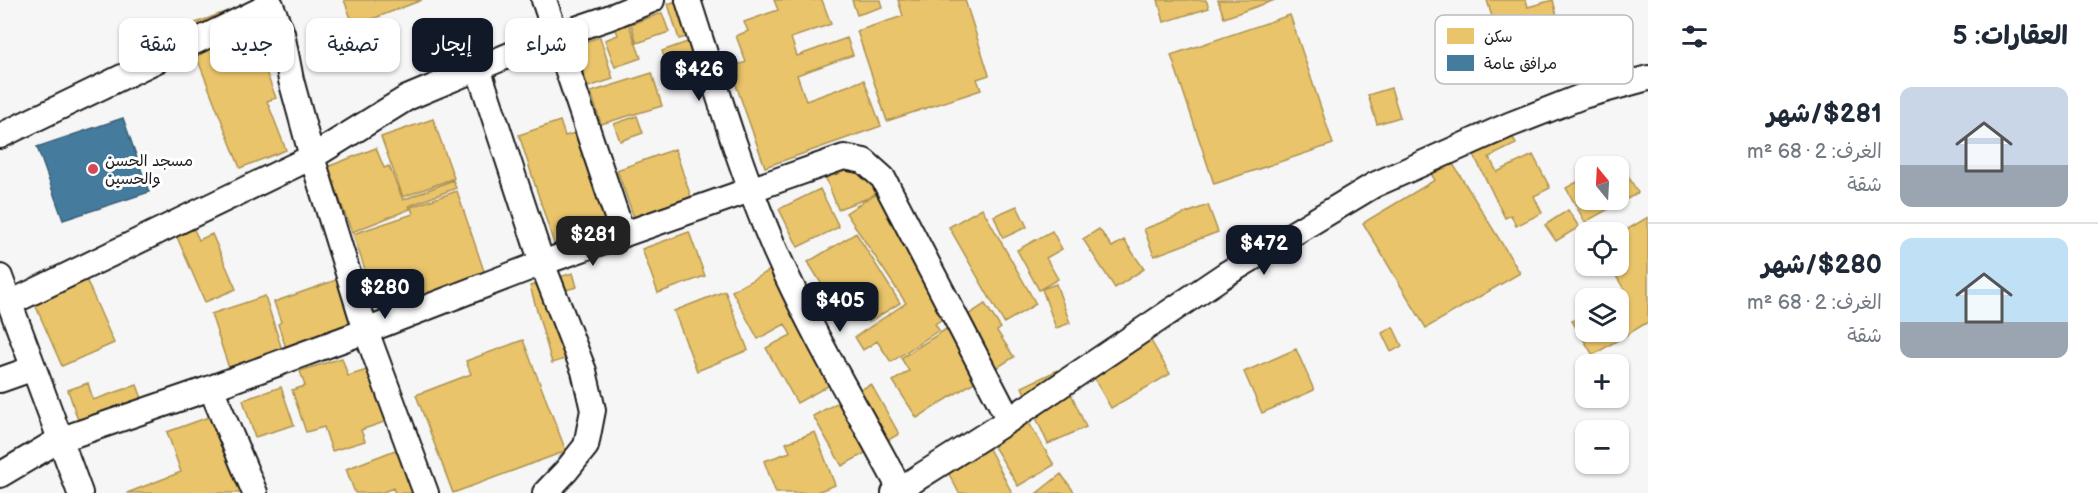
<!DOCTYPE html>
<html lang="ar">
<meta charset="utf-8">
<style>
:root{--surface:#fff;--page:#f6f6f7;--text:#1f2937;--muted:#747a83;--line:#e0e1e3;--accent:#111827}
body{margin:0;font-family:"Balsamiq Sans","Playpen Sans Arabic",sans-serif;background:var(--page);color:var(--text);direction:rtl;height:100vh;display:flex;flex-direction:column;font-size:22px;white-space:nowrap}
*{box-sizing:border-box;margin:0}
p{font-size:20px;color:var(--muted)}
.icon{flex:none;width:33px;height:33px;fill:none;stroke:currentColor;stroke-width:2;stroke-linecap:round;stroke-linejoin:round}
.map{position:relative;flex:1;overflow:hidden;direction:ltr}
.drawer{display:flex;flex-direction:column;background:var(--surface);width:450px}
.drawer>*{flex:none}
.banner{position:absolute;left:18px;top:18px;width:570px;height:54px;direction:rtl;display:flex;gap:12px}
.needle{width:39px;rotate:342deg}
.fabs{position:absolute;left:1575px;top:156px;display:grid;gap:12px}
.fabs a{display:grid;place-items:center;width:54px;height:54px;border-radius:12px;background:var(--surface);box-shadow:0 2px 4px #0004;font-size:30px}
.price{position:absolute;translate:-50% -51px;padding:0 14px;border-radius:12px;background:var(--accent);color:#fff;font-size:20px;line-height:39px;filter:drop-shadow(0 2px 3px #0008)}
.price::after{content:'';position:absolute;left:50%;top:36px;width:18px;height:14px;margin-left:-9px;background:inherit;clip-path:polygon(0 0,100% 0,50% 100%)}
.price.selected{background:#222;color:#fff}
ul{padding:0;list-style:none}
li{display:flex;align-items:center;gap:18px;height:150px;padding:0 30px}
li+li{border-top:2px solid var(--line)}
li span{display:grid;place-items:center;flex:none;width:168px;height:120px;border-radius:12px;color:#555}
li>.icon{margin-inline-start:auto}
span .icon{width:72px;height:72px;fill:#fffc;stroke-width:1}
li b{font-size:26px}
h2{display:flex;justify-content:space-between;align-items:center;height:72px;padding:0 30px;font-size:26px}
.pill{padding:0 21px;border-radius:12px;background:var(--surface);box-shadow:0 2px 4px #0004;font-size:21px;line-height:54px}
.pill.selected{background:var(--accent);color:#fff}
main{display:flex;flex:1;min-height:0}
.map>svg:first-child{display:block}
.homes{fill:#e9c46a;stroke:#ac9253;stroke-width:1.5}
.public{fill:#457b9d;stroke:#395e76;stroke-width:1.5}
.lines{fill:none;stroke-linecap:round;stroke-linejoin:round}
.street-casing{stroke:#1c1c1c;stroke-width:28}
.street{stroke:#fff;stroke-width:24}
.poi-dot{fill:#d1495b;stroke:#fff;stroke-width:2}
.labels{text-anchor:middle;stroke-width:6;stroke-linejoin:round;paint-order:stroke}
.poi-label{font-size:16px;fill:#1c1c1c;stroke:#fff;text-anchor:start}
.key{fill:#fff;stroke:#bbb;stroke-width:1.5}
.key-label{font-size:16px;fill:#1c1c1c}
</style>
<main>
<section class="drawer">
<h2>العقارات: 5<svg class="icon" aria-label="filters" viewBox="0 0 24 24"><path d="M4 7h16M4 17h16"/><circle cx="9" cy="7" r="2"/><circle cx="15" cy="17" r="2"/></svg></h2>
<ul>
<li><span style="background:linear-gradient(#c9d6e8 65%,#9aa5b1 0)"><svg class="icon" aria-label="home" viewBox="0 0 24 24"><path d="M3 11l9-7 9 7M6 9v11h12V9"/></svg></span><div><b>$281/شهر</b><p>الغرف: 2 · 68 m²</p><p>شقة</p></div></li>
<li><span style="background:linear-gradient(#bfe0f5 70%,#9aa5b1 0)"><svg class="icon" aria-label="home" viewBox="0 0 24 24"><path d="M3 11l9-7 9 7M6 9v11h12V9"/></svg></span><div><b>$280/شهر</b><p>الغرف: 2 · 68 m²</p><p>شقة</p></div></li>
</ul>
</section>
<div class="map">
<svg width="1648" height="493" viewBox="0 0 1648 493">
<rect width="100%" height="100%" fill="#f6f6f6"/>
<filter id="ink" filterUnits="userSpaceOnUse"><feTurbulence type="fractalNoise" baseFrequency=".0167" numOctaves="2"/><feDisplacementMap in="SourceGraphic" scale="12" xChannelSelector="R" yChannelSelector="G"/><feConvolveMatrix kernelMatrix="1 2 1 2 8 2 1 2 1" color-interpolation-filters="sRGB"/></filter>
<g filter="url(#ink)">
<path class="homes" d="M344,0H422L354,26Z
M679,0L700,33L679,39L668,4Z
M774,0H822L831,24L791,38L797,56L847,38L853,55L797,75L806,101L864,80L881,126L765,167L730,68L746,62L736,36L748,31L744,22L778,10Z
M852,0H880L882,7L857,15Z
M898,0H965L989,75L977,79L981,90L887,121L857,31L903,16Z
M1158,0H1206L1209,8L1164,22Z
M1218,0H1275L1224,18Z
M1487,0H1526L1528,7L1553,0L1557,16L1497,34Z
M241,6L276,98L267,101L286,150L240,168L185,27Z
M662,13L669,32L637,43L631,24Z
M1290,15L1333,144L1214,184L1171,55Z
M627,19L641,58L615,67L605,40L618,35L614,24Z
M600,37L613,79L588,87L575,45Z
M696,39L703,59L669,71L662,51Z
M652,73L662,106L601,124L591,92Z
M1391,88L1400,117L1377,124L1368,95Z
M637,116L643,133L620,141L614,124Z
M433,119L454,178L403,197L381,137Z
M560,121L565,136L578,132L610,233L556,250L519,135Z
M1506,123L1516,144L1489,157L1497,172L1533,155L1550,188L1534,196L1542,213L1516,226L1511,215L1505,218L1467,141Z
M376,148L384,168L389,166L403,200L453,180L456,188L409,206L410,209L352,232L327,167Z
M675,149L692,200L635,220L617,170Z
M1445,151L1520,273L1426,328L1363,223L1435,180L1425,164Z
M866,161L879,194L838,209L825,176Z
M1626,172L1638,193L1585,222L1566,188L1586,177V200H1618V176Z
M885,187L963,305L935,324L939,330L891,362L877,341L863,350L855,337L906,303L846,213Z
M820,189L839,227L798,247L779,209Z
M457,191L486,277L380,314L353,234L413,214L411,207Z
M1208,205L1218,232L1154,256L1144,229Z
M1017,206L1027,227L1003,238L994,216Z
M982,208L1036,304L1004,323L949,227Z
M1568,210L1579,227L1556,241L1545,225Z
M1648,217V322L1593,355L1572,321L1586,313V332H1618V298H1609L1624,289L1610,266H1618V235Z
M191,223L199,240L212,234L236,289L205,302L174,230Z
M1099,229L1112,247L1124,240L1144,269L1115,288L1083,239Z
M1052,231L1062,249L1046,258L1058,279L1039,290L1017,250Z
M689,232L705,276L658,293L642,249Z
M856,233L900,303L869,322L854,299L837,309L808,262Z
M776,267L837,381L797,403L766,348L791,335L785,324L758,339L732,291Z
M356,273L373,317L286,348L278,324L281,322L274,302Z
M573,273L577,287L554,293L578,355L552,363L530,286Z
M85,277L114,343L62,366L33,300Z
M1056,284L1070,323L1056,328L1042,289Z
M725,291L748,350L697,371L674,311Z
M265,296L283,353L230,371L211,314Z
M985,304L1001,328L997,331L1014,357L917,418L893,381L909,371L901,358Z
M1142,325L1170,374L1111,408L1083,359Z
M1393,327L1402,346L1391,352L1382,333Z
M523,340L566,451L453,493L416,395L471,374L466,361Z
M1296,349L1314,390L1262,413L1244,372Z
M342,358L348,376L370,369L387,421L361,430L365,441L332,451L324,427L306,432L292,390L305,386L300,371Z
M1060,369L1086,427L1048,444L1022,387Z
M88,383L93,400L137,385L144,404L80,426L68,390Z
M871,384L899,434L842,466L813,416Z
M281,387L294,425L255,437L243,400Z
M1017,403L1054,465L1018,486L987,435Z
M220,413L248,493H127L181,472L167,432Z
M815,432L835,485L814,493H776L764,461L790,452L786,443Z
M981,433L1012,493H959L939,455Z
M398,449L416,493H395L393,488L381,493H355L346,469Z
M1061,474L1075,493H1037Z"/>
<path class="public" d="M123,118L149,192L63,220L37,147Z"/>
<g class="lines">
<defs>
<path id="street" d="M544,0L623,235
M688,0C715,84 740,169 775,250C811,332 858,410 900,489
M478,68L542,263L584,371L593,410L586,446L566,471L545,493
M0,136L271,5L282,33L291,80L312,157L366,331L426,493
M0,277L80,493
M10,303L312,157L407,98L555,36L608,18L652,0
M0,380L34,368
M211,388L255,493
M0,475L59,440L211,388L366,331L542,263L844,157L864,161L883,178L1009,420
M894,493L1009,420L1226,274L1374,185L1509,125L1583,96L1648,78"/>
</defs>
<use href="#street" class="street-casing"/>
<use href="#street" class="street"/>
</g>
</g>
<circle class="poi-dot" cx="93" cy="169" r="6"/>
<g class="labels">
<g class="poi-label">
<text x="105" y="166">مسجد الحسن<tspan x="105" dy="18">والحسين</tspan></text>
</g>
</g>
<rect x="1435" y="15" width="198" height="69" rx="9" class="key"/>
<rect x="1447" y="28" width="27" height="16" fill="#e9c46a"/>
<rect x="1447" y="55" width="27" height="16" fill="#457b9d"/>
<g class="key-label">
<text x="1484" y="42">سكن</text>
<text x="1484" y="69">مرافق عامة</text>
</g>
</svg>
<div class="fabs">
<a><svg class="needle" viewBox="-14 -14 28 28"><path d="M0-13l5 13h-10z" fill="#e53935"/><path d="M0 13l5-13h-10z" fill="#747a83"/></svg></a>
<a><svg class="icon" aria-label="locate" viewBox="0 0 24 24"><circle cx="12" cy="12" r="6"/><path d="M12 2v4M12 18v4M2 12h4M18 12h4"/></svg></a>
<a><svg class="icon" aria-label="layers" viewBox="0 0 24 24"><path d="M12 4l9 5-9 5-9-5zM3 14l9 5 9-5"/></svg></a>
<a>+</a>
<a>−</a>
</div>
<b class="price" style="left:699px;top:102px">$426</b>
<b class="price selected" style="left:593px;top:267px">$281</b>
<b class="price" style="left:1264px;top:276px">$472</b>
<b class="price" style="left:385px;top:320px">$280</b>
<b class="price" style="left:840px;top:333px">$405</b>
<div class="banner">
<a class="pill">شراء</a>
<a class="pill selected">إيجار</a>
<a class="pill">تصفية</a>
<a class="pill">جديد</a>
<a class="pill">شقة</a>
</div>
</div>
</main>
